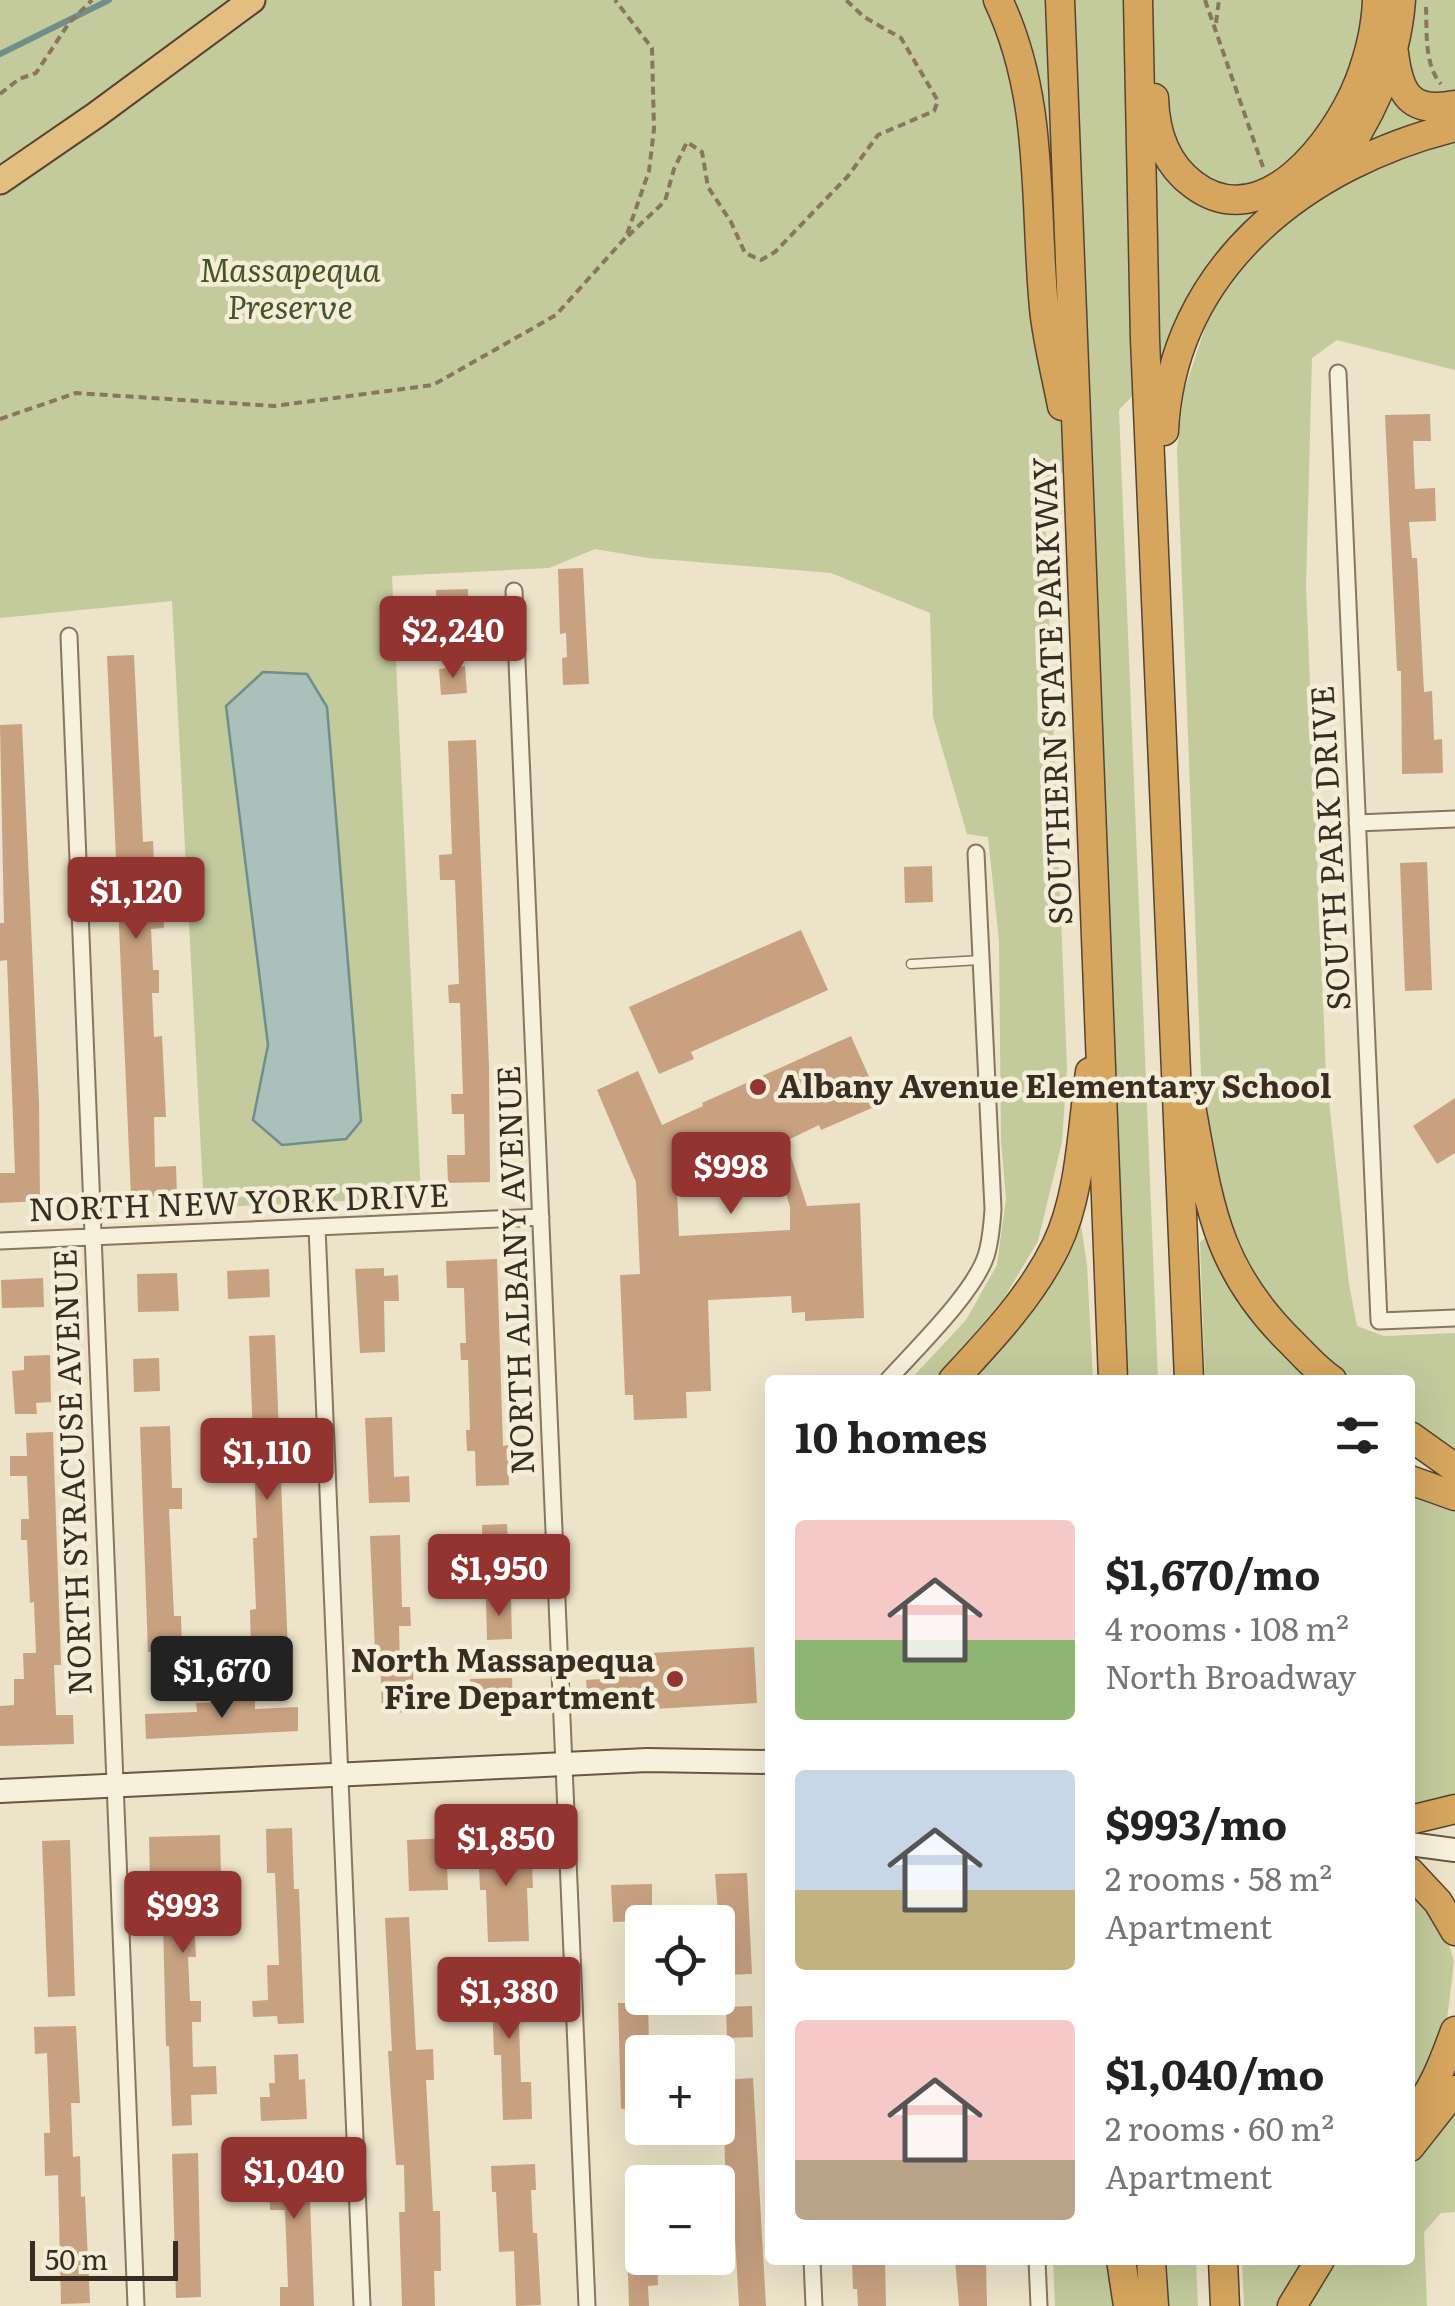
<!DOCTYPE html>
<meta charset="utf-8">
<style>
:root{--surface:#fff;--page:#f6f6f6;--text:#222;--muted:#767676;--accent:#943431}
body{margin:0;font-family:Literata,serif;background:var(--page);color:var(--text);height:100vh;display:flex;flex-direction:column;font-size:38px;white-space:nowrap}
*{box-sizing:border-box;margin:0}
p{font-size:32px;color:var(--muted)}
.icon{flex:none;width:55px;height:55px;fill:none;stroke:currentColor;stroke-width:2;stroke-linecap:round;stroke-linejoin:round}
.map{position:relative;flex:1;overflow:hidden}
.panel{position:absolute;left:765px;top:1375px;width:650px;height:890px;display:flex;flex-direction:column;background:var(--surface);border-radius:10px;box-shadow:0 10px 40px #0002}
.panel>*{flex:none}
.buttons{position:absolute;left:625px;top:1905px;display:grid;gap:20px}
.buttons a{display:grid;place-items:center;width:110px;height:110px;border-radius:10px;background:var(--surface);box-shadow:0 10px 40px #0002;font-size:50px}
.scale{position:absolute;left:30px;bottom:25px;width:148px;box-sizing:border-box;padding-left:10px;border:5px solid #392d21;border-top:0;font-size:28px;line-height:35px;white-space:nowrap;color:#392d21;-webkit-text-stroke:8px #f4edd7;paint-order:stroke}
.price{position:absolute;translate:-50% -85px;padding:0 22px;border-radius:10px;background:var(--accent);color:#fff;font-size:32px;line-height:65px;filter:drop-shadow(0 2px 5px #0008)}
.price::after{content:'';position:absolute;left:50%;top:60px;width:30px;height:22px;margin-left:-15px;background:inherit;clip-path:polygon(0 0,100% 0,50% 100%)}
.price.on{background:#222;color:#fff}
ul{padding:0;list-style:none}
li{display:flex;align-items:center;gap:30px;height:250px;padding:0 30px}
li span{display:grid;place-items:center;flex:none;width:280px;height:200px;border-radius:10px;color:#555}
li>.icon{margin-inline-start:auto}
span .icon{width:120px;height:120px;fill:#fffc;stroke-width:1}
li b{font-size:42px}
h2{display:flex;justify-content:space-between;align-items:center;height:120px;padding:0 30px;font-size:42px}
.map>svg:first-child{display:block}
.green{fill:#c3ca9c}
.water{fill:#a9c1ba;stroke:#6f8f88;stroke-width:2.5}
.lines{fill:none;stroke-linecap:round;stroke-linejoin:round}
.stream{stroke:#6f8f88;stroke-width:6}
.building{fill:#c8a180;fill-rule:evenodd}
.service-casing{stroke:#88765e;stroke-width:11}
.minor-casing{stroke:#88765e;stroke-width:19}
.secondary-casing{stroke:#695741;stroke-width:26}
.trunk-casing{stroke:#564431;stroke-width:29}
.motorway-casing{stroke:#564431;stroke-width:31}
.path{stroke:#88765e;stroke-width:4;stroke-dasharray:8 5;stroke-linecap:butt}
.service{stroke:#f7f0db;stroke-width:8}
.minor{stroke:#f7f0db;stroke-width:15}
.secondary{stroke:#f7f0db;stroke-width:22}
.trunk{stroke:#e2bf80;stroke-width:25}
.motorway{stroke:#d6a65e;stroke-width:28}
.poi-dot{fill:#943431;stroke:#f4edd7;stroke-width:4}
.labels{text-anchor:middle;stroke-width:9;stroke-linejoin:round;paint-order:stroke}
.park-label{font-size:32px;font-style:italic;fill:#475428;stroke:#f4edd7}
.street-label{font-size:32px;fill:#392d21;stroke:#f4edd7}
.poi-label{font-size:32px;font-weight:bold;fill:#392d21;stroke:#f4edd7;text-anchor:start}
</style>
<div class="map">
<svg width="1455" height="2306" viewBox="0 0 1455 2306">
<rect width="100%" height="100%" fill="#ece3c8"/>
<path class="green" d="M0,0H1455V370L1337,340L1312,358L1306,586L1326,1074L1349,1284L1357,1326L1384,1336L1455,1333V1458L1410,1425V1380H1348L1324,1363L1265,1303L1222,1226L1204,1153L1177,450L1184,391L1210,313L1119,410L1158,1380H1127L1088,445L1044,492L1067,1068L1062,1142L1038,1241L994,1315L935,1380H910L966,1320L997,1265L1006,1199L1001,1140L999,941L988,837L967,834L933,717L930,613L831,573L648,558L595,549L549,568L392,576L421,1197L204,1208L172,601L0,618Z
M1081,1225L1087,1265L1093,1380H960L1072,1227Z
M1206,1237L1243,1309L1293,1363L1315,1380H1205L1200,1242Z
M1410,1494L1447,1504L1455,1511V1797L1410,1812Z
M1410,1884L1440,1917L1454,1961L1446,2028L1410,2099Z
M1455,2104V2212L1441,2213L1424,2232L1427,2306H1303L1329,2260H1410V2157Z
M1053,2260H1117L1121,2306H1055Z
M1167,2260H1196L1198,2306H1169Z
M1242,2260H1306L1280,2306H1244Z"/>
<path class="water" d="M263,672L307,674L327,707L361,1121L346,1139L282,1145L253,1120L268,1045L226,706Z"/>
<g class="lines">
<path class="stream" d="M0,54L109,0"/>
</g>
<path class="building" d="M1430,414L1431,441H1413L1415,489L1435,488L1436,521L1409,522L1412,558H1417L1424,692L1432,691L1434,740L1442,739L1443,773L1402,774L1401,671H1397L1385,415Z
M583,568L589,684L563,685L562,658L567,657L566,633L560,634L558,569Z
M468,589L469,637L438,638L436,590Z
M134,655L143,842L153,841L154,864L142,865L144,911L163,910L164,928L151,929L153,970H159V993H152L154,1037L162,1036L166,1117H154L155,1167L176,1166L177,1195L131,1197L107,656Z
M465,666L467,693L441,695L439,669Z
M22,724L39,1103L40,1201L0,1203V1173H15L7,960L0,961V923H4L0,725Z
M476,740L489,1066L490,1182L448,1183L447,1155H465L464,1114H452L451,1094H463L460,1003H449L448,985L459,984L455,880H440L439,855L452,854L448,741Z
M1427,862L1432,990L1405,991L1400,863Z
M932,866L933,902L905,903L904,867Z
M801,930L828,990L691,1052L694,1059L659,1074L629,1007Z
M851,1036L881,1104L821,1130L819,1125L786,1141L807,1206L860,1203L864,1318L805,1321V1312L792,1313L791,1296L708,1300L711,1391L686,1392L687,1418L634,1420L633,1395H625L620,1275L640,1274L636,1182L597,1090L638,1071L662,1125L703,1106L702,1103ZM772,1148L790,1207V1230L679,1236L677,1191Z
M1455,1098V1153L1437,1164L1413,1126Z
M497,1259L503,1446L508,1445L509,1485L476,1486L475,1451H467L466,1430H470L468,1360H461L460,1343H466L464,1288H447L446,1261Z
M384,1268V1276L398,1275L399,1301H384L385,1352L360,1353L355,1269Z
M269,1269L270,1297L228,1299L227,1271Z
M177,1273L179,1311L138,1312L137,1274Z
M43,1278L44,1307L2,1308L1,1280Z
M275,1335L288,1651L251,1652L250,1610L256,1609L253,1538H257L249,1336Z
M50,1355L51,1402L36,1403L37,1414H15L12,1371L24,1370V1356Z
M159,1358L160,1391L134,1392L133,1359Z
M392,1417L394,1477L409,1476L410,1502L369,1503L365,1418Z
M170,1426L172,1488H182V1509H169L174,1616H181L182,1650L148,1652L140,1427Z
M53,1432L61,1665H54L56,1715H73L74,1744L0,1746V1706L14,1705V1679H24L23,1653H36L34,1602L30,1603L27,1540H21V1519H29L27,1476H10V1456H27L26,1433Z
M507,1524L509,1568L483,1569L482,1525Z
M400,1535L402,1607H410L411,1626H399L400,1667L413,1666L414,1712L382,1713L380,1651L375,1652L370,1536Z
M486,1599H511L512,1639L487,1640Z
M754,1647L757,1703L603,1712L602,1703L588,1704L586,1680L601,1679L600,1656Z
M512,1678L513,1706L471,1707L470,1679Z
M255,1700V1709L298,1707V1731L146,1739L145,1714L197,1712L196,1703Z
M292,1828L294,1889H299L304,2023L278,2024L277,2016L253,2017L252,2001L268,2000L267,1965H279L275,1873H267L266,1829Z
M220,1835L221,1876L204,1877L205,1922H194L196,1957H188L190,2001H201V2022H192L193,2067L216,2066L217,2094L191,2095L192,2125L172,2126L169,2046H166L162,1880L150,1881L149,1837Z
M446,1838L448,1890L409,1891L407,1840Z
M70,1840L75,1996L48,1997L42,1841Z
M531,1841L533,1888H527L529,1941L488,1942L486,1890H480L478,1844Z
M747,1873L752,1974L723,1975L715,1874Z
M652,1884V1910L636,1911V1921L613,1922L611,1885Z
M409,1917L416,2050L433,2049L434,2080H426L433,2211H440L441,2271H434L435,2306H402L399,2212H405L404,2165H396L390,2082L388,2051H392L385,1918Z
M642,1951V2002H648L649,2043H642V2108L621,2109L618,2003H626L625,1952Z
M526,1974L527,1998L518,1999L521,2082H531L532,2119L503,2120L501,2055H494L492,2000H484V1975Z
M752,2006L753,2037L727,2038L726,2007Z
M76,2026L80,2103H71L73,2157L80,2156L81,2197L85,2196L90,2303L61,2304L58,2175L45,2176L44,2133H50L47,2053L35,2054L34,2027Z
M298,2054L299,2080L305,2079L307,2119L261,2121L260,2097H270L269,2083H275L274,2055Z
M753,2078L766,2306H739L733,2203L726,2204L723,2080Z
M308,2149L314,2306H280V2287H288L285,2210H270L268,2151Z
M198,2153L201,2297L176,2298L172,2154Z
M535,2164L536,2190H531L533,2233H537L541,2305L516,2306L514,2251L499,2252L496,2192H492L491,2166Z
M627,2242H642V2258H657L658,2285L648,2286L649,2306H629Z
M852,2260H885L886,2306H858L857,2289H853Z
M955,2260H986L987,2306H959Z"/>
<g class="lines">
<defs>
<path id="service" d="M911,964L981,960"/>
<path id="minor" d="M1338,373L1379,1321L1455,1318
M514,591L587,2306
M69,636L136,2306
M1357,823L1455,819
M317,1227L362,2306
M0,1241L541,1217
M888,1380C916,1349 973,1294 986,1256C991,1240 992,1224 993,1209L976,853
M812,2260L814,2306
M1037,2260L1039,2306"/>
<path id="secondary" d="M0,1791L647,1760L770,1762
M1410,1844L1455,1850"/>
<path id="trunk" d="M0,181L96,115L252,0"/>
<path id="motorway" d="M998,0C1045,99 1034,202 1044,308C1047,340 1056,374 1062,406
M1060,0L1113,1380
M1138,0L1145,339L1189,1380
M1394,53C1399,94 1410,114 1455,105
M1154,98C1155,133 1165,164 1194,185C1264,237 1336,140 1359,82C1369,56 1376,28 1377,0
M1330,174C1369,122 1396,66 1401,0
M1164,431C1172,268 1305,164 1455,127
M1191,1106C1209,1205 1216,1269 1292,1343C1305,1356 1317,1370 1332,1380
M953,1380C991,1339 1031,1297 1056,1246C1081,1194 1082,1128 1090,1072
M1410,1436L1455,1468
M1410,1480L1455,1496
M1410,1820L1455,1809
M1410,1872L1438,1902L1455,1931
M1410,2117C1432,2094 1444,2061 1455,2031
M1410,2147L1455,2090
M1121,2260L1128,2306
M1151,2260L1154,2306
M1223,2260L1225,2306
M1292,2306L1320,2260"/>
</defs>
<use href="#service" class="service-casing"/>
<use href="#minor" class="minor-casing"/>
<use href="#secondary" class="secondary-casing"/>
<use href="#trunk" class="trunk-casing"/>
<use href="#motorway" class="motorway-casing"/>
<path class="path" d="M1205,0L1263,167
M1426,7C1427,31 1424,65 1441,84
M1216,23L1219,0
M0,94L19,79L36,73L69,23L92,0
M628,236L665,201L674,169L687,142L702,152L708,187L731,222L745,253L761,260L775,252L848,176L878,135L934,111L938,101L901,38L864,17L846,0
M0,419L76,393L274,406L433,385L556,315L626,237L649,171L654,129L652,48L615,0"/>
<use href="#service" class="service"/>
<use href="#minor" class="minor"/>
<use href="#secondary" class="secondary"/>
<use href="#trunk" class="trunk"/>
<use href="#motorway" class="motorway"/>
</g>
<g class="poi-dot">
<circle cx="758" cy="1087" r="10"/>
<circle cx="675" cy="1679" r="10"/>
</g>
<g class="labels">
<g class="park-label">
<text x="290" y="282">Massapequa<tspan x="290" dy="37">Preserve</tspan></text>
</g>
<g class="street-label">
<text transform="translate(1053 691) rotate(-92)" y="11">SOUTHERN STATE PARKWAY</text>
<text transform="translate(1331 848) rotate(-93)" y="11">SOUTH PARK DRIVE</text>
<text transform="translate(239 1203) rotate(-2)" y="11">NORTH NEW YORK DRIVE</text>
<text transform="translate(516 1270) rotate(-92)" y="11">NORTH ALBANY AVENUE</text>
<text transform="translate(73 1472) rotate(-92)" y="11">NORTH SYRACUSE AVENUE</text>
</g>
<g class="poi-label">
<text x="778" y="1098">Albany Avenue Elementary School</text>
<text x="655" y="1672" text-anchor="end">North Massapequa<tspan x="655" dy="37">Fire Department</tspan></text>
</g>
</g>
</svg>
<div class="buttons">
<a><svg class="icon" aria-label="locate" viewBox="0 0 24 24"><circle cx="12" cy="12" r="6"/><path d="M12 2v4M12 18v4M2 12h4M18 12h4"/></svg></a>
<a>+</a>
<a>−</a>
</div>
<div class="scale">50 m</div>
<b class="price" style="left:453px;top:681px">$2,240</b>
<b class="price" style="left:136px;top:942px">$1,120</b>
<b class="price" style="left:731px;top:1217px">$998</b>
<b class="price" style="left:267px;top:1503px">$1,110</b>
<b class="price" style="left:499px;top:1619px">$1,950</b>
<b class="price on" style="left:222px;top:1721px">$1,670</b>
<b class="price" style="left:506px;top:1889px">$1,850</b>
<b class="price" style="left:183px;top:1956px">$993</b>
<b class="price" style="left:509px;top:2042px">$1,380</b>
<b class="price" style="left:294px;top:2222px">$1,040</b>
<section class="panel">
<h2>10 homes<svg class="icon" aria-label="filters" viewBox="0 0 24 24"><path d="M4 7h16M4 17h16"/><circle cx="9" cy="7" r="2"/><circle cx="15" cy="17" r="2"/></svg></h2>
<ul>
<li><span style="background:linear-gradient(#f6c9c9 60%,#8fb573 0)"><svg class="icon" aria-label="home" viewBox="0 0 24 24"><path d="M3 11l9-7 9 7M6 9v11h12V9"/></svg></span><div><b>$1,670/mo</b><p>4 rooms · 108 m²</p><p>North Broadway</p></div></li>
<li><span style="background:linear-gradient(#c9d6e8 60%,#c2b280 0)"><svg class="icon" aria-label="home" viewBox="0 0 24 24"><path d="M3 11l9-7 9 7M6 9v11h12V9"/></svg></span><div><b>$993/mo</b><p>2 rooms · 58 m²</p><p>Apartment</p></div></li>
<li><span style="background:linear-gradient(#f6c9c9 70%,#b9a48a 0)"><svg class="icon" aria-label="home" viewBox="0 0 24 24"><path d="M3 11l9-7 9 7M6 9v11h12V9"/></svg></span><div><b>$1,040/mo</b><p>2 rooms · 60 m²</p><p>Apartment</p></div></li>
</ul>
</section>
</div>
